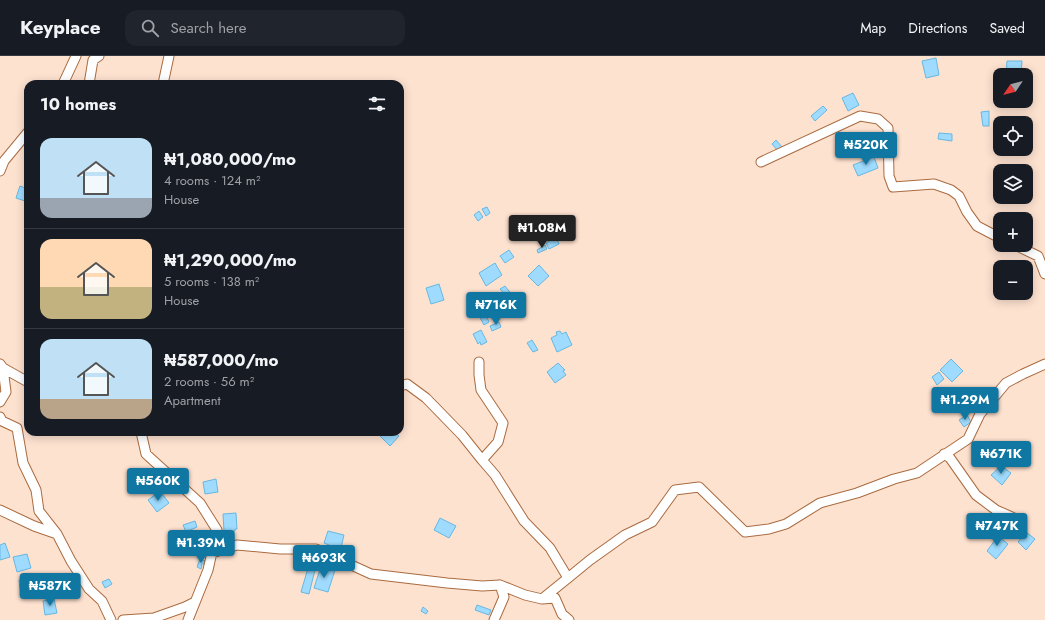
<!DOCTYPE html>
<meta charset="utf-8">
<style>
:root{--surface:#171b24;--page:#20242c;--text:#f1f3f6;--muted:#9ea1a6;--line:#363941;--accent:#1077a2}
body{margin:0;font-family:Jost,sans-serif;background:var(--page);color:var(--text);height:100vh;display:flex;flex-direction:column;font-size:15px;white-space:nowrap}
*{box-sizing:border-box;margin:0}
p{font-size:13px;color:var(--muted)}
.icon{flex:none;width:22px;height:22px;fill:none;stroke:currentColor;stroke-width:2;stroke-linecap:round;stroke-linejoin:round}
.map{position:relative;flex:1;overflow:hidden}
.details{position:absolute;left:24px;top:24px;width:380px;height:356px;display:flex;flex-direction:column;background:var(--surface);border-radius:12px;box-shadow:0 2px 10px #0003}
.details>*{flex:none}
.needle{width:26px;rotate:235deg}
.buttons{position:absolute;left:993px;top:12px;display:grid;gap:8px}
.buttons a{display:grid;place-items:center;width:40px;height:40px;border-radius:8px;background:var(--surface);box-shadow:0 2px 10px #0003;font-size:20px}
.price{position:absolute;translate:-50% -34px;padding:0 9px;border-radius:4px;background:var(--accent);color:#fff;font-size:13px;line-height:26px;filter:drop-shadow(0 1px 2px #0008)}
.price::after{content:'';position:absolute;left:50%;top:24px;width:12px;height:9px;margin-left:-6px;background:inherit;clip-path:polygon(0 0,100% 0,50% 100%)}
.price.active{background:#222;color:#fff}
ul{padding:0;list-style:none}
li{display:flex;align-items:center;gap:12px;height:100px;padding:0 16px}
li+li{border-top:1px solid var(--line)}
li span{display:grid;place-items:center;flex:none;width:112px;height:80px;border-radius:12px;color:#555}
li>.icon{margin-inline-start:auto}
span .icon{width:48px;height:48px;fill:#fffc;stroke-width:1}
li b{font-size:17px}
h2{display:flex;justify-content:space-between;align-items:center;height:48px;padding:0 16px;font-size:17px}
header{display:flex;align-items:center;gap:24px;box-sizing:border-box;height:56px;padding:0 20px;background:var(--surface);border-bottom:1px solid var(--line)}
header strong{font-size:19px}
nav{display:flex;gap:22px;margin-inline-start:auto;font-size:14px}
.search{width:280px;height:36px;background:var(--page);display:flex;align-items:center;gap:10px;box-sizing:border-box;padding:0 14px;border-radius:12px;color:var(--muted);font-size:15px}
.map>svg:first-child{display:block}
.building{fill:#9edbfe;stroke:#68b7e1}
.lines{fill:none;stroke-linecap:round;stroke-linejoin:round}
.street-casing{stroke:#a96b40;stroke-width:11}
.street{stroke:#fff;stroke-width:9}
</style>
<header>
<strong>Keyplace</strong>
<div class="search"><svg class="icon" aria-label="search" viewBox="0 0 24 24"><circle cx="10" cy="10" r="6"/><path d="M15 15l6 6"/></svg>Search here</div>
<nav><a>Map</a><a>Directions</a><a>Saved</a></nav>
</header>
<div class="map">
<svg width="1045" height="564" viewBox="0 0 1045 564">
<rect width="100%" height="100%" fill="#fee2d0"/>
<path class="building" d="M936,2L939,19L926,22L922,5Z
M1007,5H1022L1021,19H1006Z
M853,37L859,49L848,55L842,42Z
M823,50L827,54L815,65L811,60Z
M989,55V70H983L981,56Z
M939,77L952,78V85L938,83Z
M776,84L782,91L778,95L772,88Z
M874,101L878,112L858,120L853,109Z
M20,130L28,133V146L16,142Z
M487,151L490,157L486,160L482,153Z
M479,155L483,161L478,165L474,159Z
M556,181L559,188L549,193L546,187Z
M545,189L547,193L538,197L537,194Z
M509,194L514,201L505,207L500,200Z
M495,207L502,219L486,230L479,217Z
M539,209L549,220L538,230L528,220Z
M439,228L444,244L431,248L426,232Z
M505,230L513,240L509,243L500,233Z
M484,255L489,266L484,269L478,258Z
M499,266L501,271L492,275L490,270Z
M481,274L487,286L481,289L480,286L478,288L473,278Z
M560,275L562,278L566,276L572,289L557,296L551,282L557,279L556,276Z
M532,284L538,294L533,296L527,287Z
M951,303L963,315L952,326L940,314Z
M558,307L565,314L563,315L566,319L555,327L547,316Z
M939,316L944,323L937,329L932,321Z
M967,359L971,366L964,371L959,364Z
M379,376H394L399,380L390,390L377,377Z
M1001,410L1011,417L1002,429L991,419Z
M216,423L218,436L205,438L203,426Z
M160,435L169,447L157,456L148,444Z
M236,457L237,473H235V475H233V477H228V475H224L223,458Z
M440,462L456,470L449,482L434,474Z
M195,465L197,471L186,476L183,469Z
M184,475L187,488L201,484L204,492L198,494V492L185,495L179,476Z
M328,475L344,479L341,492L334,490V491L324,487Z
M1026,476L1035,483L1026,494L1018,486Z
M998,480L1008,488L996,503L987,495Z
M5,487L10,501L0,504V489Z
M27,498L31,512L17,516L13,501Z
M309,501L317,503L315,509L308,507Z
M200,503L205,505L204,508H202L201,510H202L201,513L197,511Z
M321,510L335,514L328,536L314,532Z
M308,512L315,514L309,538L301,536Z
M25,523L26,533H20L19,524Z
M109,523L112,528L105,532L102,526Z
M54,533L56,538L48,541L46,536Z
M54,543L57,557L45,559L43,545Z
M477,549L491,554L489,559L475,554Z
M423,551L428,555L426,558L421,555Z"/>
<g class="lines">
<defs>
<path id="street" d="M63,28L76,0
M89,28L93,4L99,0
M163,28L169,0
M761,106L860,60L878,63L888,72L889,120L893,131L934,128L951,134L959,140L967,156L977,170L1000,182
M0,115L4,105L28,76
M1015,189L1038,200L1045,218
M0,308L3,312L6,336L0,346
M3,312L28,326
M400,330L407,328L426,342L462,379L482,404
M0,361L2,365L17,372L23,407L36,434L39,455L57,478L71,505L89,533L102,545L111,564
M141,376L146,398L200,447L217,474L208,514L188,564
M944,398L950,402L976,439L996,454L1012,461L1019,467
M0,454L34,470L57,478
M212,497L237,489L280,493H316L371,518L447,527L482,530L500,529L525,539L542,543L568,522L550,492L524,465L495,419L482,404L498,386L503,367L481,334L479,319V306
M568,522L590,504L625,479L652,466L675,434L699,431L745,476L769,473L786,468L820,447L857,437L894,423L917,417L968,383L980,358L1006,327L1023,318L1045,308
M542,543L555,542L562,558L569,564
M123,564L154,562L185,551L195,546
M494,564L504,541L500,529"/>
</defs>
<use href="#street" class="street-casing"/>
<use href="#street" class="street"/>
</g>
</svg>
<div class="buttons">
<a><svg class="needle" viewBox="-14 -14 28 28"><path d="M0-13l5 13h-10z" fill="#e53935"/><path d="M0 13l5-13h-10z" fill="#9ea1a6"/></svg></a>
<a><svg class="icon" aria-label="locate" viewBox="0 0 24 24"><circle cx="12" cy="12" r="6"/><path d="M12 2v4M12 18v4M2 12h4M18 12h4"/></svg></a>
<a><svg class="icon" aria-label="layers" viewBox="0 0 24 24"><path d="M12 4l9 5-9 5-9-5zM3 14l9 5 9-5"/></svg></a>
<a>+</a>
<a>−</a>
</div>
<b class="price" style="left:866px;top:110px">₦520K</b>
<b class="price active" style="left:542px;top:193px">₦1.08M</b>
<b class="price" style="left:496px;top:270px">₦716K</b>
<b class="price" style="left:965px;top:365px">₦1.29M</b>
<b class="price" style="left:1001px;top:419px">₦671K</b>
<b class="price" style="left:158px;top:446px">₦560K</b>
<b class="price" style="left:997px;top:491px">₦747K</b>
<b class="price" style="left:201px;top:508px">₦1.39M</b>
<b class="price" style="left:324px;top:523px">₦693K</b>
<b class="price" style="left:50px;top:551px">₦587K</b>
<section class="details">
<h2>10 homes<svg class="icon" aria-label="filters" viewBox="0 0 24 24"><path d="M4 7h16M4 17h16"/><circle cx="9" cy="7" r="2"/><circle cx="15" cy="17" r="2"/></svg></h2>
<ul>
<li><span style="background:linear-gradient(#bfe0f5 75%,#9aa5b1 0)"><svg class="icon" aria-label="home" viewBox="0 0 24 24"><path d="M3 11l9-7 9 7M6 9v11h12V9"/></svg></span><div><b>₦1,080,000/mo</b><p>4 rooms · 124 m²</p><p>House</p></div></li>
<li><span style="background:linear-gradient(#ffd9b3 60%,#c2b280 0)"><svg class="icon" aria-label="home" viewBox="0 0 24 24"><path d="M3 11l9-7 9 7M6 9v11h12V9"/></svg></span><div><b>₦1,290,000/mo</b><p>5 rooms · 138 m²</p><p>House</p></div></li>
<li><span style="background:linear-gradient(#bfe0f5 75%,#b9a48a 0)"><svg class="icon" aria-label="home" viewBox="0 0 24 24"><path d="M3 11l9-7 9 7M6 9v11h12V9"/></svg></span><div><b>₦587,000/mo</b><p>2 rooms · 56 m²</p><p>Apartment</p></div></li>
</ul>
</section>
</div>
